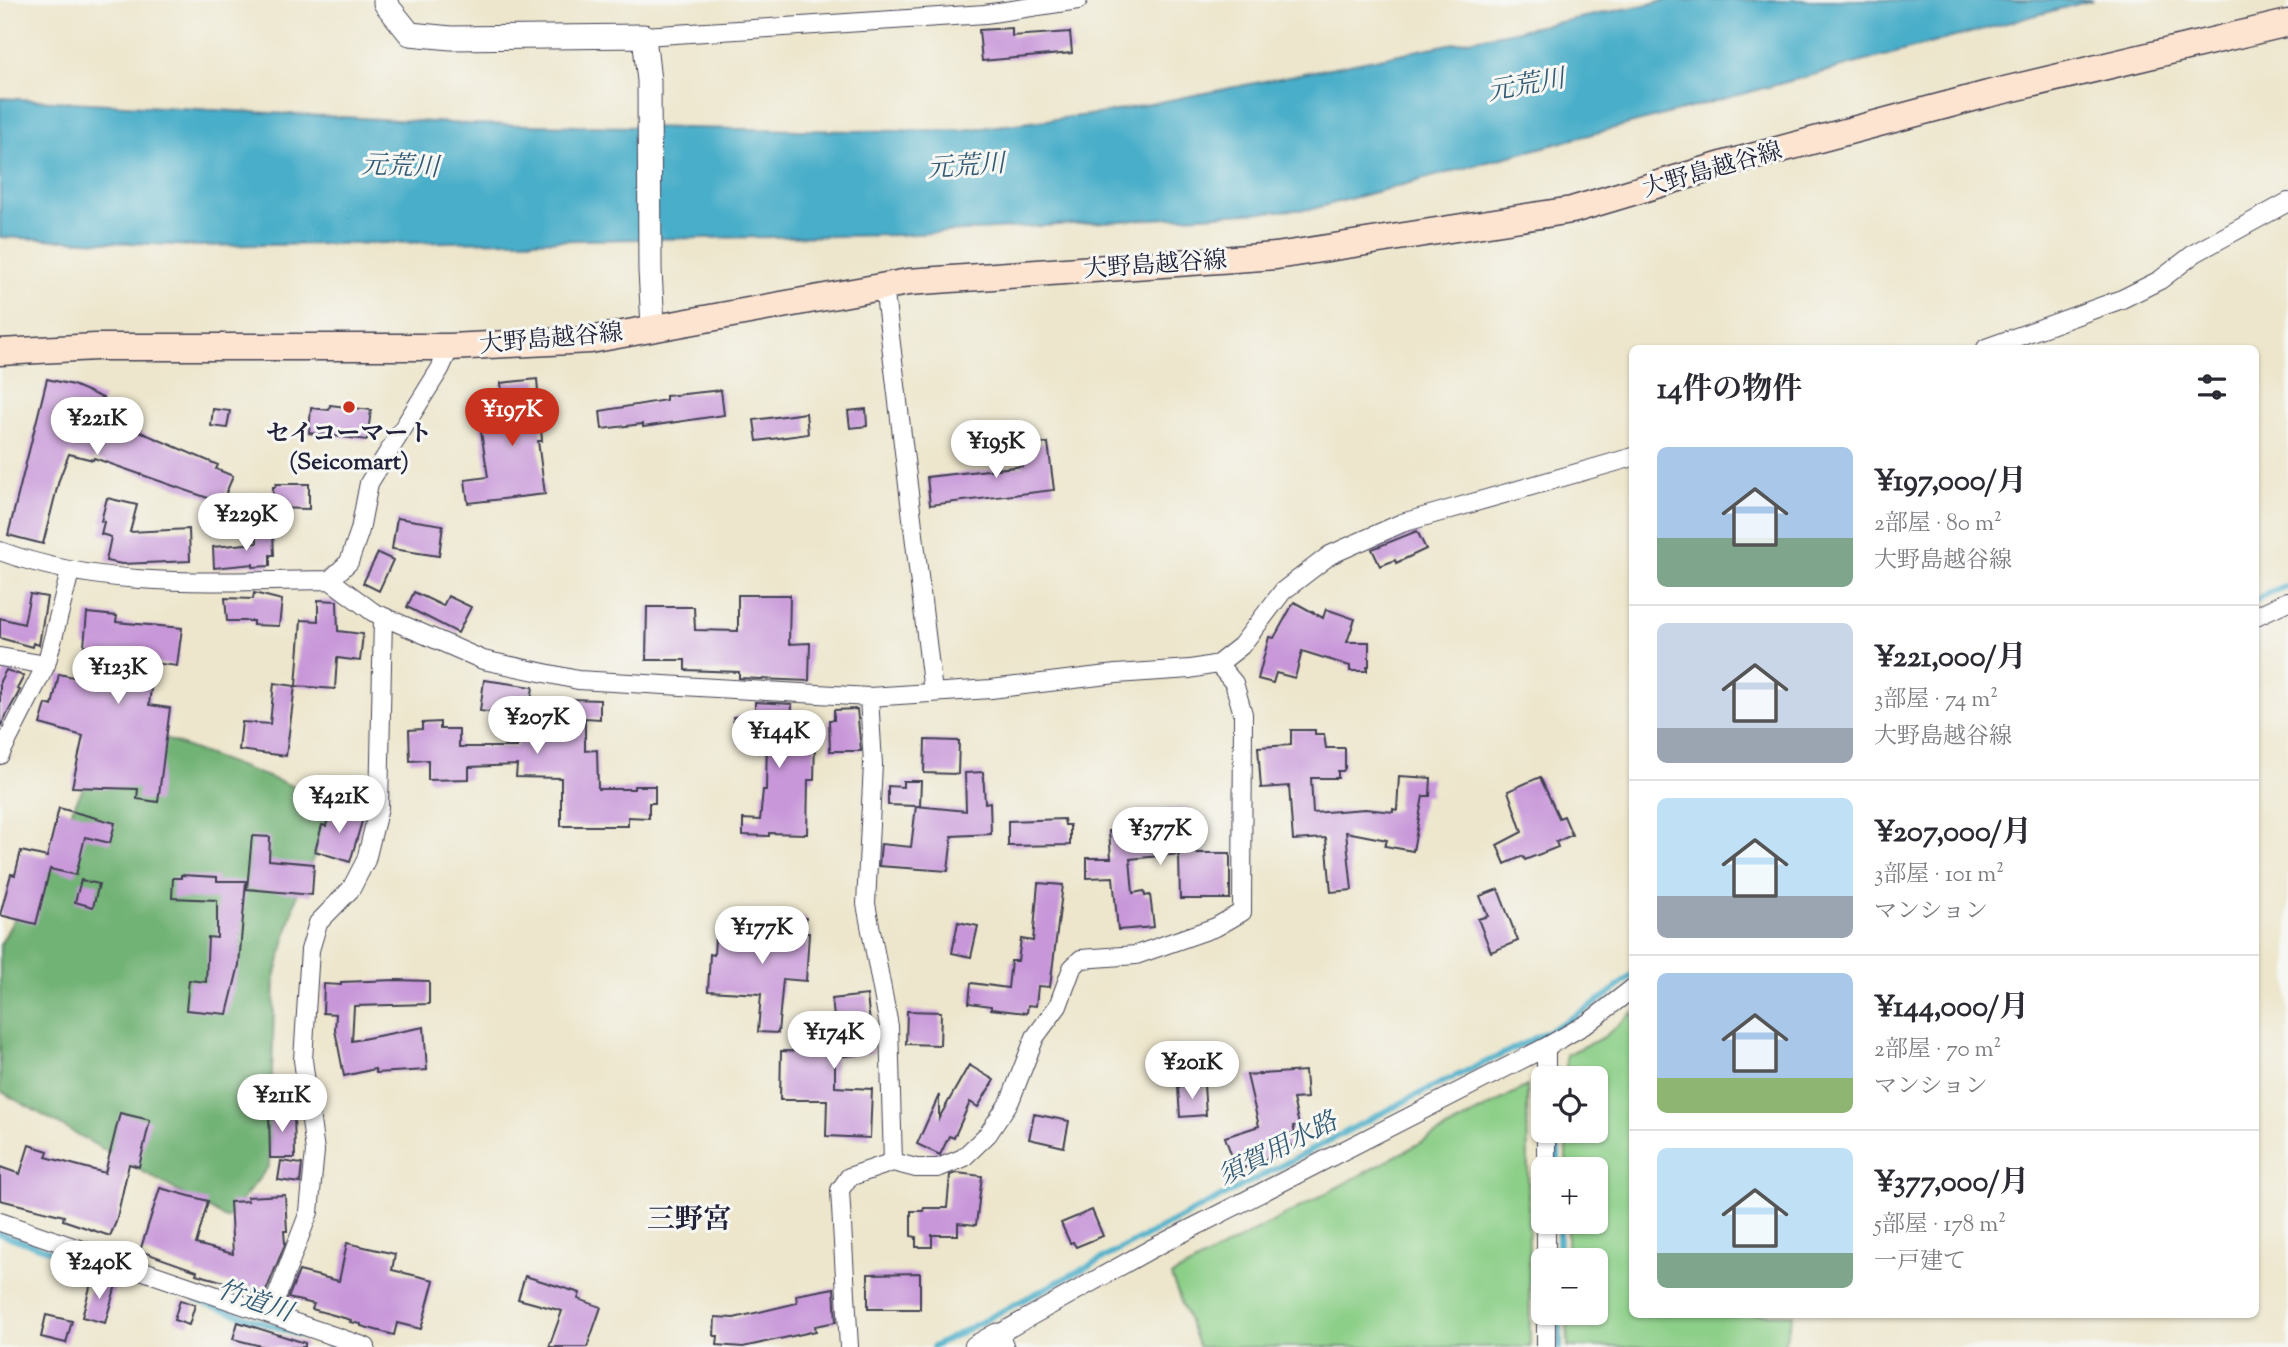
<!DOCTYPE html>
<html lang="ja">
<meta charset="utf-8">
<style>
:root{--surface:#fff;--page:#f7f7f7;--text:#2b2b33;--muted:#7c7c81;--line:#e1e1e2;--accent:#c8321e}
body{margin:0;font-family:"Sorts Mill Goudy","Noto Serif JP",serif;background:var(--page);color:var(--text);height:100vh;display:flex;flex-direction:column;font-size:26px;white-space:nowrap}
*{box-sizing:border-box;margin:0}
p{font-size:23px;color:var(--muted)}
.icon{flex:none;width:38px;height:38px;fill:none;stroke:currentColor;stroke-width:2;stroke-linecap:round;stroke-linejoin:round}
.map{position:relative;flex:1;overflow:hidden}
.panel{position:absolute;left:1629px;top:345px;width:630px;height:973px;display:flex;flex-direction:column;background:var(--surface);border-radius:10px;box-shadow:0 2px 5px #0004}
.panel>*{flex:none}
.tools{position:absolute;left:1531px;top:1066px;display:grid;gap:14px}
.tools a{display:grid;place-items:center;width:77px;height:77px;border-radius:10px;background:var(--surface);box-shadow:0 2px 5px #0004;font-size:35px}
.price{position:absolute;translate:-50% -60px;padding:0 16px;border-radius:24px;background:#fff;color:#222;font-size:23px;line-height:46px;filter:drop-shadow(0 2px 4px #0008)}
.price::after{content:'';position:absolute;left:50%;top:42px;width:21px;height:16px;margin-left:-10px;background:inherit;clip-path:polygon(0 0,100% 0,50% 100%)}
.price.on{background:var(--accent);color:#fff}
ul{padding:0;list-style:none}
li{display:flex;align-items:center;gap:21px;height:175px;padding:0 28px}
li+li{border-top:2px solid var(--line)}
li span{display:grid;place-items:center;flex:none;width:196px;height:140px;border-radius:10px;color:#555}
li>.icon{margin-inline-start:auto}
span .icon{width:84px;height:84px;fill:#fffc;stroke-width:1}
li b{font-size:30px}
h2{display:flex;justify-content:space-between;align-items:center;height:84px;padding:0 28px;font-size:30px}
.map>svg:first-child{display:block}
.green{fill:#8ccf88;stroke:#577862;stroke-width:2}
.forest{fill:#71b274;stroke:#4a6a58;stroke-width:2}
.water{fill:#4aaec9;stroke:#366882;stroke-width:2}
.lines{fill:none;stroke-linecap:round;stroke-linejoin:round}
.stream{stroke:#4aaec9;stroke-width:6}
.building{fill:#c897d9}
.minor-casing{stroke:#403f51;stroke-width:20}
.tertiary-casing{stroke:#403f51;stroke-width:25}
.secondary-casing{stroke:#403f51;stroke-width:29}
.minor{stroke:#fff;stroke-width:18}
.tertiary{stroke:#fff;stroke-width:23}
.secondary{stroke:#fde4d0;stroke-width:26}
.poi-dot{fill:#c8321e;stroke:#f6f6f2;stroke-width:2.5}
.labels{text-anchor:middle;stroke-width:6;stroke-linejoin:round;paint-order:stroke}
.street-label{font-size:24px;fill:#22223b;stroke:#f6f6f2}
.poi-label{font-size:24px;font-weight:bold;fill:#22223b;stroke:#f6f6f2}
.water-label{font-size:26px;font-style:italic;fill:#325a74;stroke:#f6f6f2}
.quarter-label{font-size:28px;font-weight:bold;fill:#22223b;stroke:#f6f6f2}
</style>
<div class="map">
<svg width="2288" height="1347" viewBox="0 0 2288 1347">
<rect width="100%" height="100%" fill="#f6f6f2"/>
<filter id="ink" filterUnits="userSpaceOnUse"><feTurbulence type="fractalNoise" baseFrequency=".0143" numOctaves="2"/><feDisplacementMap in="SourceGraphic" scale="14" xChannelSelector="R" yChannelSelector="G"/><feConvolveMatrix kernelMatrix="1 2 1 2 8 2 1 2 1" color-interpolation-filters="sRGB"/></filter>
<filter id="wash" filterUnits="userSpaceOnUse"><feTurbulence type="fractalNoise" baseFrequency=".00686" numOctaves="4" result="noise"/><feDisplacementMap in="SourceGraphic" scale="28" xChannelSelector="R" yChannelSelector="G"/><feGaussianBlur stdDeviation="1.57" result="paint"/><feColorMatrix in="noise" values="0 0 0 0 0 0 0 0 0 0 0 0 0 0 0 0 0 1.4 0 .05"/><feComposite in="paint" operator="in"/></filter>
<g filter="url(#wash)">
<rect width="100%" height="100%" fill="#ede6cc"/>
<path class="green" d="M1633,1012V1314H1793L1783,1347H1568L1567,1313L1596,1312V1260H1567V1222H1596V1169H1566V1131L1596,1130V1078H1566V1055L1604,1037Z
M1527,1086L1530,1347H1199L1171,1276Z"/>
<path class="forest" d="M117,721L341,804L300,884L275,977L269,1166L227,1219L0,1091V945L64,826Z"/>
<path class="water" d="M1669,0H2093L1312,209L899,235L195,246L0,237V98L469,124L854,131L963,130L1105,113Z"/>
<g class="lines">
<path class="stream" d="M2256,600L2288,585
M1557,1071L1558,1078
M1558,1130V1169
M1559,1222V1245
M0,1234L68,1257
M1559,1255V1260
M84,1262L176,1294
M196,1300L302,1336
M1560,1312V1347
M328,1344L336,1347
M933,1347C1091,1265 1249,1182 1407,1100C1480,1062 1572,1029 1633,974"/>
</g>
<g id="blocks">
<path class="building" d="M1012,28V36L1070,32L1072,53L982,61L979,30Z
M47,379L73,385L103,398L98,414L218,465L216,469L233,476L222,503L94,458L93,460L69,454L59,480L43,544L8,535Z
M537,379L542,441H538L545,494L468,503L465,480L488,477L480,425L505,423L501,383Z
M721,390L724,415L643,427V424L602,429L600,411L666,400V396Z
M330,405L371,410L367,440L309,433L311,408L329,410Z
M213,409L230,411L227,428L211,426Z
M866,409L867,426L850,428L848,411Z
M806,413L808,434L757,441L754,420Z
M1048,443L1054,490L930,505L927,477L1023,466L1022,458L1029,457L1027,446Z
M276,484H309V509L273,508V487H275Z
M107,498L137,505L130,532L189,529L190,561L122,564L106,561L111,537L101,534L104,522L101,521Z
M397,518L443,525L439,556L392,549Z
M1417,531L1426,549L1396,563L1395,560L1380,566L1372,549Z
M273,533L274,555H270V566L253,567V564L214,568L213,547L257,543V534Z
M378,553L393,560L379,591L363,583Z
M414,592L443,606L448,596L471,607L458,633L407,607Z
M254,593L282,600L279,626L253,625V621H227L225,598L253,599Z
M30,594L47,597L39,645L33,643L32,647L0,638V618L24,624Z
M738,595H790L789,644L810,643L809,681L739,678V672L685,670V660H646L647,607H694L695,630L738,631Z
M318,600L337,601L338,631L363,634L360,661L337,658L335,689L296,686L301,620L318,621Z
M1294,602L1323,618L1326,609L1355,619L1347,642H1369V666H1367V671H1350V666L1302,651L1295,678L1276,673L1273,683L1258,679L1269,637L1274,638Z
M87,613L117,616L116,622L182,628L177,666L154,663L149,705L170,708L158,802L137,799L138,789L72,787L83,736L40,724L46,704L52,706L59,674L87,680L90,647L84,646Z
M6,670L24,676L17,689L20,690L0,727V681Z
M484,680L533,687L530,708L571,713V699L600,700V719L585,718V751L597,750L598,789H634V786H655V803H649V818L628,817V826H561V778L516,777L517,765L469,767V779L428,780V760L410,761L409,730L422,729V723L440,722V729H459V747H517V716L480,711Z
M274,683L295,686L286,756L239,750L242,722L270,724Z
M755,702L792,704L791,739H815L814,780H808L807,834L769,833V836L743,835V819L760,820L763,790H766L767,738L737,743L733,717L755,714Z
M857,709L861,751H830L829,720H834V710Z
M1291,730H1315V734H1324L1326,748H1345V768L1343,771H1338V778H1311L1313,813L1365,809L1393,812V809L1397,810L1399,776L1431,778L1430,796H1423L1413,851L1385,846L1387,840L1346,832L1352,890L1331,892L1326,838L1293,840L1289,786L1261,788L1258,747L1291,745Z
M925,740L959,741L958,774L924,773Z
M983,772L985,803L990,802L991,834L952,836L948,871L879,866L881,844L911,847L916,806L888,805V786L903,787V781H921L920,806H916L966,811L965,773Z
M1540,777L1559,818L1564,816L1572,835L1556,842L1558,847L1525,860L1523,856L1505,864L1497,845L1522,832L1508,791Z
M1190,807L1193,853H1230V899H1180L1179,854L1130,859L1133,893L1144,891L1145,896L1150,895L1154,927L1118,930L1113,877L1087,878V858H1111L1109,831L1164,827L1163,809Z
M59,808L115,823L110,843L85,837L76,875L50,869L36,924L0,915L11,874L15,875L21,851L47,857Z
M331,808L363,818L350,862L315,851L322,825L326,826Z
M1064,819L1065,825H1070V845L1008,846V821Z
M252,836L270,837L269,860L314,864L312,895L247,889Z
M181,875L217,877V881H246L239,965L227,1014L186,1010L189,980L206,982L208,937L217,938V900L172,898L173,878H181Z
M81,880L99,884L93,907L75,902Z
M1038,883L1063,885L1050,987L1038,986L1036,1006L1028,1005L1027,1013L991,1009V1006L969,1003L971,983L1008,988L1011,961H1018L1021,939L1033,941Z
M1498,889L1518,941L1491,952L1478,919L1488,916L1480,896Z
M770,916L806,918L805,933H809L806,981L783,979L778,1033L758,1032L761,994L708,991L710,954L714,955L715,938L768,942Z
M958,922L978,926L971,957L952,953Z
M396,980L429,981V1004L354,1006L352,1041L424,1027L427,1070L376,1073L375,1069L344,1076L335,1030L336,1014L323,1013L324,984L341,985V982Z
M867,995L873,1053L835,1057V1087L872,1089L870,1138L826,1136L827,1100H780L781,1051L831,1052L829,1027L835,1026L832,999Z
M907,1011L941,1012L940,1045L906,1044Z
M969,1065L994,1080L978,1107L970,1102L954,1138L949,1136L940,1155L917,1144L939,1095V1118Z
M1305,1071L1307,1098L1293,1099L1299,1125L1293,1126L1295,1133L1285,1136L1292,1148L1237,1171L1225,1137L1259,1126L1247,1075Z
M1204,1085L1206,1115L1180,1117L1178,1087Z
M294,1109L295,1158H270L269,1110Z
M120,1113L150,1120L139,1167L129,1164L116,1222L110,1236L63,1220L64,1216L0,1200V1167L20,1174L29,1145L48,1151L46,1157L105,1173Z
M1034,1114L1069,1121L1064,1147L1029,1139Z
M281,1161L302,1164L300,1183L278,1180Z
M957,1173L982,1176L976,1225L958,1223V1235H932V1247H916V1237L911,1236V1211H923L924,1208H947L950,1175Z
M160,1188L208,1201L196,1244L233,1254L230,1202L248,1201L247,1197L285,1195L287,1231H284L285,1244L264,1296L238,1289L239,1286L196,1274L197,1271L140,1251Z
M1092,1210L1103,1236L1076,1247L1073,1242L1070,1243L1061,1223Z
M347,1243L395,1254L392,1270L434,1280L421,1329L397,1323L394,1335L361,1326V1324L350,1322L351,1320L312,1309L314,1304L288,1298L299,1271L339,1281Z
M920,1273V1309H868V1274Z
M525,1276L580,1293L578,1299L601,1307L587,1347H549L562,1311L518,1299Z
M92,1280L116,1285L105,1323L82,1317Z
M834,1288L836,1322L815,1326L816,1331L743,1347L717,1345L718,1336H714L715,1317L734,1318L797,1303L796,1295Z
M180,1300L195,1305L189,1325L174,1320Z
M46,1315L72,1321L66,1343L41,1337Z
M238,1322L305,1343V1347H265L233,1339Z"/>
</g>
</g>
<g filter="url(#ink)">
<use href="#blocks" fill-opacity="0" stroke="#403f51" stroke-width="2"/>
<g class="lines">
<defs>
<path id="minor" d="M644,36L985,14L1078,0
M884,286L933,692
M1986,348L2122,299L2160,280L2195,253L2288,202
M0,551C105,590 220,581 330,580L349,562L360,530L369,483L440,369L450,347
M330,580L373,612L483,660L578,680L869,697L991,689L1116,674L1190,669L1218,664L1234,683L1243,714L1242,912L1216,927L1136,955L1081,959L1072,968L1058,1006L1035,1037L1010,1101L988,1134L963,1158L938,1168H916L893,1162
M2256,616L2288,601
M0,657L46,665
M1218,664L1241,646L1283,591L1330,555L1402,523L1633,457
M0,755L46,665L70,572
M1546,1078V1047
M1546,1169V1130
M0,1222L366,1347
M1546,1260V1222
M270,1314L309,1212L315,1151L303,1060L310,950L318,923L351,889L366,860L379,807L383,617
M997,1335L1151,1249L1546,1047L1588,1023L1633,988
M849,1347L840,1190L849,1177L893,1162L889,1026L866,904L873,764L869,697
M1546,1347V1312"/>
<path id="tertiary" d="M385,0V3L410,34L451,38L644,36L649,81L650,270L653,327
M976,1347L997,1335L1002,1347"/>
<path id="secondary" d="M0,352L96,347H450L590,340L908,282L1276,256L1572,210L1729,163L1988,94L2288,23"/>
</defs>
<use href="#minor" class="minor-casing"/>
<use href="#tertiary" class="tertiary-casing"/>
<use href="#secondary" class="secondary-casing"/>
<use href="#minor" class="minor"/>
<use href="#tertiary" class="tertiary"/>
<use href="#secondary" class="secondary"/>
</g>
</g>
<circle class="poi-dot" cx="349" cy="407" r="7"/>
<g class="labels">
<g class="street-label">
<text transform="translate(1712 169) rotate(-16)" y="8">大野島越谷線</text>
<text transform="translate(1155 264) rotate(-4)" y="8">大野島越谷線</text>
<text transform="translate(551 338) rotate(-5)" y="8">大野島越谷線</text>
</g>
<g class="poi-label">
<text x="349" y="441">セイコーマート<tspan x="349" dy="28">(Seicomart)</tspan></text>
</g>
<g class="water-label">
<text transform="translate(1526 84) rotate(-10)" y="9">元荒川</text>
<text transform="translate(400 165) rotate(2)" y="9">元荒川</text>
<text transform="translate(966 165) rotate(-4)" y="9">元荒川</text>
<text transform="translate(1277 1148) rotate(-27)" y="9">須賀用水路</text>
<text transform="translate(255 1300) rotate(19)" y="9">竹道川</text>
</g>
<g class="quarter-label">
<text x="689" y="1228">三野宮</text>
</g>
</g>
</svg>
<div class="tools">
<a><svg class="icon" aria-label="locate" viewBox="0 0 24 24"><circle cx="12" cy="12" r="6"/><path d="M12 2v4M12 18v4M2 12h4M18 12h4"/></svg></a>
<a>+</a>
<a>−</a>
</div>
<b class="price on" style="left:512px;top:448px">¥197K</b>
<b class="price" style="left:97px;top:457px">¥221K</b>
<b class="price" style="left:996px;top:480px">¥195K</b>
<b class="price" style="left:246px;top:553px">¥229K</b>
<b class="price" style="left:118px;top:706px">¥123K</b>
<b class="price" style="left:537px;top:756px">¥207K</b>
<b class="price" style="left:779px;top:770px">¥144K</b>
<b class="price" style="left:339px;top:835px">¥421K</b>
<b class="price" style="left:1160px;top:867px">¥377K</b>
<b class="price" style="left:762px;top:966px">¥177K</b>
<b class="price" style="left:834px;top:1071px">¥174K</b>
<b class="price" style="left:1192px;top:1101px">¥201K</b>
<b class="price" style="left:282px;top:1134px">¥211K</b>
<b class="price" style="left:99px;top:1301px">¥240K</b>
<section class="panel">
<h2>14件の物件<svg class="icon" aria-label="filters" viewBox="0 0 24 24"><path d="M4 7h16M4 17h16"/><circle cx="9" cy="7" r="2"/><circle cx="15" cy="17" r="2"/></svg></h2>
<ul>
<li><span style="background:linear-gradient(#a9c7e8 65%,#7fa58c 0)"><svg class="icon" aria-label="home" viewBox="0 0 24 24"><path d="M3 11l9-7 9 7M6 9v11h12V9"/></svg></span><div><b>¥197,000/月</b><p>2部屋 · 80 m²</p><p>大野島越谷線</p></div></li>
<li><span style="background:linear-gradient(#c9d6e8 75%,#9aa5b1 0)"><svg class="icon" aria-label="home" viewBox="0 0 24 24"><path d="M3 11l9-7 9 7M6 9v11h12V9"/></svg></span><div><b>¥221,000/月</b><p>3部屋 · 74 m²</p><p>大野島越谷線</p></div></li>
<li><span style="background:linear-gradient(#bfe0f5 70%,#9aa5b1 0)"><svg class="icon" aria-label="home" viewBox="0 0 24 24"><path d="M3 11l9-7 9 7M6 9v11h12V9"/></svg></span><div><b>¥207,000/月</b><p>3部屋 · 101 m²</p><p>マンション</p></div></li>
<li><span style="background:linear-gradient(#a9c7e8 75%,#8fb573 0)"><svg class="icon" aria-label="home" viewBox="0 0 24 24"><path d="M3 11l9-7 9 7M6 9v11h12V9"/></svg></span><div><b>¥144,000/月</b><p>2部屋 · 70 m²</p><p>マンション</p></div></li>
<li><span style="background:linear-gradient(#bfe0f5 75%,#7fa58c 0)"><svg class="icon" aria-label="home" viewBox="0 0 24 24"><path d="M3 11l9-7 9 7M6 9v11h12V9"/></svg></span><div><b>¥377,000/月</b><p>5部屋 · 178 m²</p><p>一戸建て</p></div></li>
</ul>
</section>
</div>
